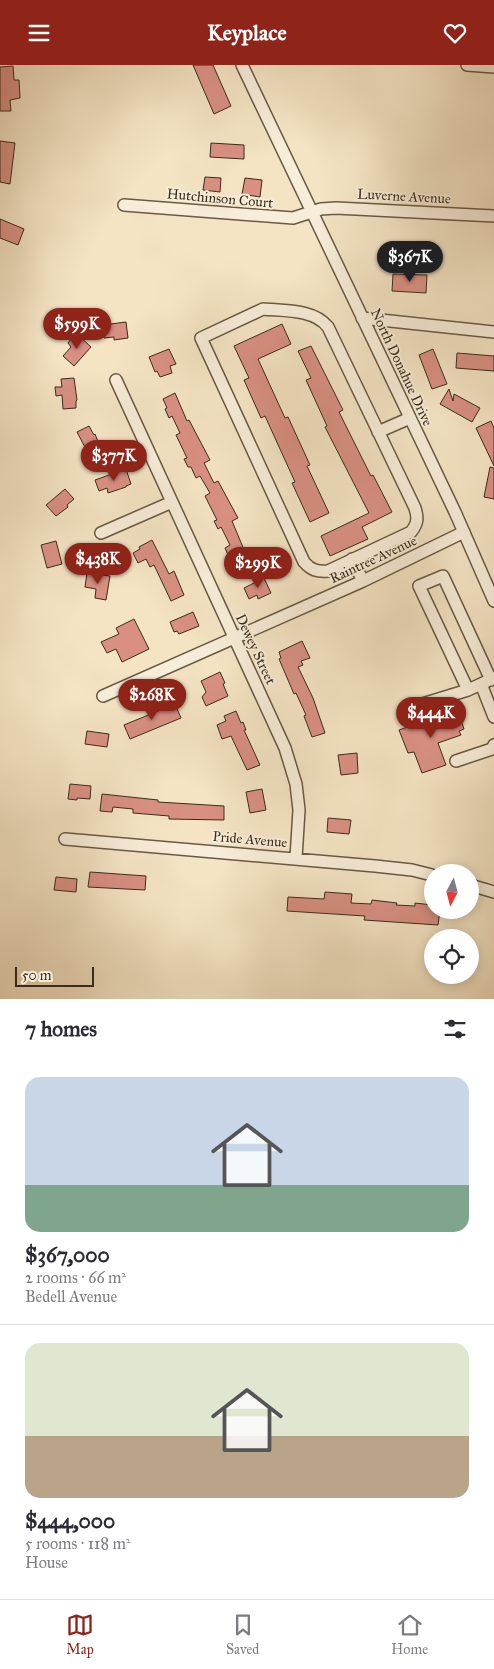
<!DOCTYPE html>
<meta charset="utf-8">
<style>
:root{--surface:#fff;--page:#f7f7f7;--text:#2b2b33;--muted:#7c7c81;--line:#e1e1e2;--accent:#8f2418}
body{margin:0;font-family:"IM FELL Great Primer",serif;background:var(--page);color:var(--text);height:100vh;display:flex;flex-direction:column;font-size:19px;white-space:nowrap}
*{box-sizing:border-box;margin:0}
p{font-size:16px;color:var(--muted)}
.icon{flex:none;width:28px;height:28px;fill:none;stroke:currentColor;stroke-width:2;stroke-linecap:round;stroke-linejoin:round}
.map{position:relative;height:934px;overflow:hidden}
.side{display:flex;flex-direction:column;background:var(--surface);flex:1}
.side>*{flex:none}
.needle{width:32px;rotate:187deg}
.tools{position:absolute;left:424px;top:799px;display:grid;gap:10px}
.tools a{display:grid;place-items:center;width:55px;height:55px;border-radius:50%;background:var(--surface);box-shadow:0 2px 12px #0003;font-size:25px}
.scale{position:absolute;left:15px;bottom:12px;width:79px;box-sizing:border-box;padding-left:5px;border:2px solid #392c1a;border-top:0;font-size:14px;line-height:18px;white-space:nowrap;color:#392c1a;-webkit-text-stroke:4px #f8edd9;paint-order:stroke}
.price{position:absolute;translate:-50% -42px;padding:0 11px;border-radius:18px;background:var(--accent);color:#fff;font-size:16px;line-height:32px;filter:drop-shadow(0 1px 2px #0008)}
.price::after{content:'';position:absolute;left:50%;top:30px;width:15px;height:11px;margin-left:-8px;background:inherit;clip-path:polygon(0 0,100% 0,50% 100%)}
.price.active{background:#222;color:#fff}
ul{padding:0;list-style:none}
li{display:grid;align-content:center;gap:10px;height:265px;padding:0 25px}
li+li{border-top:1px solid var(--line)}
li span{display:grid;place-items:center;height:155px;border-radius:15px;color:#555}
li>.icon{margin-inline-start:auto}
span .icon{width:90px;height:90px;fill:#fffc;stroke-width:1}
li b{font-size:21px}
h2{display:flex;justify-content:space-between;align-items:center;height:60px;padding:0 25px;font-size:21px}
header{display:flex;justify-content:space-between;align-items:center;height:65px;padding:0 25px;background:var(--accent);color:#fff;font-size:22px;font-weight:700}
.tab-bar{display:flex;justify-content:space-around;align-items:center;height:70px;border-top:1px solid var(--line);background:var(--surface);font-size:14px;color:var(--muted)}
.tab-bar a{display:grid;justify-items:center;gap:2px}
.tab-bar .active{color:var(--accent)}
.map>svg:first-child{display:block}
.building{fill:#d99083;stroke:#392c1a}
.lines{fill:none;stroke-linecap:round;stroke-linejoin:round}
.minor-casing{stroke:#685a44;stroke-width:14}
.minor{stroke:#f8edd9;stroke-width:11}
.labels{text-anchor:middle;stroke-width:4;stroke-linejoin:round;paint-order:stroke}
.street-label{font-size:14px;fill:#392c1a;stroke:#f8edd9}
</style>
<header><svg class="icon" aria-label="menu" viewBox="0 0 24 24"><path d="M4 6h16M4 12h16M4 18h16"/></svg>Keyplace<svg class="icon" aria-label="heart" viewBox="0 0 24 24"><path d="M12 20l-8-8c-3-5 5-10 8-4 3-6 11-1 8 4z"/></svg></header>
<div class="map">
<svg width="494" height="934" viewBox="0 0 494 934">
<rect width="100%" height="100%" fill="#f4e4c4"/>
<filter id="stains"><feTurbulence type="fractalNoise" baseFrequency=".004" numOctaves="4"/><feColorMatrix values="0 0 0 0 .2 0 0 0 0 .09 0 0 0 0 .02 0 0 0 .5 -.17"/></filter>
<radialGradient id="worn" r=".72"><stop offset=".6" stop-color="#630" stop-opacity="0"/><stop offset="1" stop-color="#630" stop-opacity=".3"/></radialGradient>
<path class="building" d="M193,0H213L231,41L214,49Z
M13,1L14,15H19L20,33L10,35L11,46H0V2Z
M0,76L15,78L10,119L0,117Z
M211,78L244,80V94L210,92Z
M205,112L221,113L220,127L203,125Z
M245,113L262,115L260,132L242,129Z
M0,154L24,164L18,180L0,173Z
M393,209L427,210L426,228L392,226Z
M126,257L128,273L114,275V272L104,273L103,260Z
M282,259L291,279L258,294L285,353L288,352L310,400L307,401L329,448L310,457L292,418L295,417L265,351L261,353L244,315L249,313L234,281Z
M76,268L91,282L74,301L63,291L71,282L68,278Z
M311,281L343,345L339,347L371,411L373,410L392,447L362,462L368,474L330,491L321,471L369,448L325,362L327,361L306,315L311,313L298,286Z
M169,284L176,299L170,301L172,308L160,312L157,306L155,307L149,292Z
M433,284L447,319L432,324L419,290Z
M457,288L494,291V306L456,303Z
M74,313L77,335L76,336V343L63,344L62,330L56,331L55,322H62L61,314Z
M449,324L453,336L454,329L480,343L472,357L440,339Z
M175,328L187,356L189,355L210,395L204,398L214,418L218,416L238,453L232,456L250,499L235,506L225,483L230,480L221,462L218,464L214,456L217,455L205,431L210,428L200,411L196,413L191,402H188L184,394L187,393L176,370L180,368L172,351L169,353L165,344L167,343L163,334Z
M491,356L494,363V401L476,363Z
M89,361L94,370L95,369L101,384L89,390L77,367Z
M490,402L494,403V434L484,432Z
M126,404L131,419L126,421V422L108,428L107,423L99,426L95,415Z
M65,424L74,434L67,440L68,442L56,451L46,440Z
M152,475L169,509L174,506L184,530L171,536L154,500L150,502L146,494L138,498L133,488L140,484L139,482Z
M56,476L62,499L47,503L41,480Z
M87,508L110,511L106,535L95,533L96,524L85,522Z
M264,513L271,528L258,534L257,530L249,534L244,523Z
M193,547L199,561L179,569L177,566L174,567L170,557Z
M134,554L149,584L122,597L116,584L107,588L101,577L119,569L116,563Z
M302,576L310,593L301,596L303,600L298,602L313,633L325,668L312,672L304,651L306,650L296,628L294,629L279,594L281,593L279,587Z
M220,607L225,618L223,619L228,631L206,641L202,632L206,627L201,616Z
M175,639L181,653L130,674L124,660Z
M236,646L241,658L243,657L246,665H244L260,700L247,705L231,671L222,674L217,660L226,656L224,651Z
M452,646L454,650L459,649L464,664L459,666L461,670L438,678L446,700L422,708L414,687L408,688L399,665Z
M87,666L109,669L107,682L85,679Z
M357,688L358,708L341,710L338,690Z
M70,719L91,721L90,734L77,733V735L68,734Z
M262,724L266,745L250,748L246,727Z
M102,729L158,735V737L224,741V755L169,754V751L133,748V744L113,742L112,747L100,746Z
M328,753L351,755L349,769L327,767Z
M90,807L146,811L145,825L88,822Z
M56,812L77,814L76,827L54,825Z
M325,827L352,829L351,838L371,839L372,835L397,838L396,840L415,841V838L432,840V845H440L438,860L364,855L365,851L287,846L288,832L324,834Z"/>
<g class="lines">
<defs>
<path id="minor" d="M242,0L455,447L494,536
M467,0L494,2
M124,140L293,153L321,144L336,143L494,151
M263,244C284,246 314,244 328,262L415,443C418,453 418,458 411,467L328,506C317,507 311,505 304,497L201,273Z
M362,253L494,267
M116,315L285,683L296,719L299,745L296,793
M378,367L410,353
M101,468L172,437
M352,494L363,516
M481,619L494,652
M468,625L419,521L443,511L491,615
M103,631L363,516L464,467
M419,640L468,625L494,613
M456,696L492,684L494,680
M65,774L375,801L412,805L432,810
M470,820L494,827"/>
</defs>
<use href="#minor" class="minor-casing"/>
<use href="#minor" class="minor"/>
</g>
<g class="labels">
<g class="street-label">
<text transform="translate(404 131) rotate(3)" y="5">Luverne Avenue</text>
<text transform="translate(220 133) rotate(5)" y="5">Hutchinson Court</text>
<text transform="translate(402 302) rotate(65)" y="5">North Donahue Drive</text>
<text transform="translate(373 494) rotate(-25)" y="5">Raintree Avenue</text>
<text transform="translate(256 584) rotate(65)" y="5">Dewey Street</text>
<text transform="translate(250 774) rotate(5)" y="5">Pride Avenue</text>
</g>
</g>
<rect width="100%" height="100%" filter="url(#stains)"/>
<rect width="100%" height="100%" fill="url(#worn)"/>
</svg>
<div class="tools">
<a><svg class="needle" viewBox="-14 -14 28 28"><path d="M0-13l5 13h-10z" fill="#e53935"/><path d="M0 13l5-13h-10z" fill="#7c7c81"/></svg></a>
<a><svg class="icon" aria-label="locate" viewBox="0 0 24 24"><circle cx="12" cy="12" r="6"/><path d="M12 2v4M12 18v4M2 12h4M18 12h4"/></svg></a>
</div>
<div class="scale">50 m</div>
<b class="price active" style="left:410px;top:218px">$367K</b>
<b class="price" style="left:77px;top:285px">$599K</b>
<b class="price" style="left:114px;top:417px">$377K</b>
<b class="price" style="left:98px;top:520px">$438K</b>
<b class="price" style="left:258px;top:524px">$299K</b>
<b class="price" style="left:152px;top:656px">$268K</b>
<b class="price" style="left:431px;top:674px">$444K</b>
</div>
<section class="side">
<h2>7 homes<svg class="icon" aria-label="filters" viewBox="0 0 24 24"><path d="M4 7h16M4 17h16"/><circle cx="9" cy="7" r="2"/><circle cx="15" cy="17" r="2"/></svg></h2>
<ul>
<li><span style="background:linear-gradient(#c9d6e8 70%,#7fa58c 0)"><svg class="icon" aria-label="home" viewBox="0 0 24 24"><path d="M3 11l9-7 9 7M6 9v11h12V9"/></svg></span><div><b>$367,000</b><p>2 rooms · 66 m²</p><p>Bedell Avenue</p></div></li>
<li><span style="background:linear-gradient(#dfe7d0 60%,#b9a48a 0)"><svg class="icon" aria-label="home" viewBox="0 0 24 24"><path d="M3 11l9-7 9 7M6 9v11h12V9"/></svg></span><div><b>$444,000</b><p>5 rooms · 118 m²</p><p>House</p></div></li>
</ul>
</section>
<nav class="tab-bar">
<a class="active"><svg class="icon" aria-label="map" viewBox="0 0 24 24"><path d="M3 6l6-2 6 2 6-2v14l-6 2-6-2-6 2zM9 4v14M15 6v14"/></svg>Map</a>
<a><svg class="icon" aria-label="saved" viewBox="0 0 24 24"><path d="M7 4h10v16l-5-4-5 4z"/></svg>Saved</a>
<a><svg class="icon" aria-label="home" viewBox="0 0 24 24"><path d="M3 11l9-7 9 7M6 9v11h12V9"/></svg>Home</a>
</nav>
